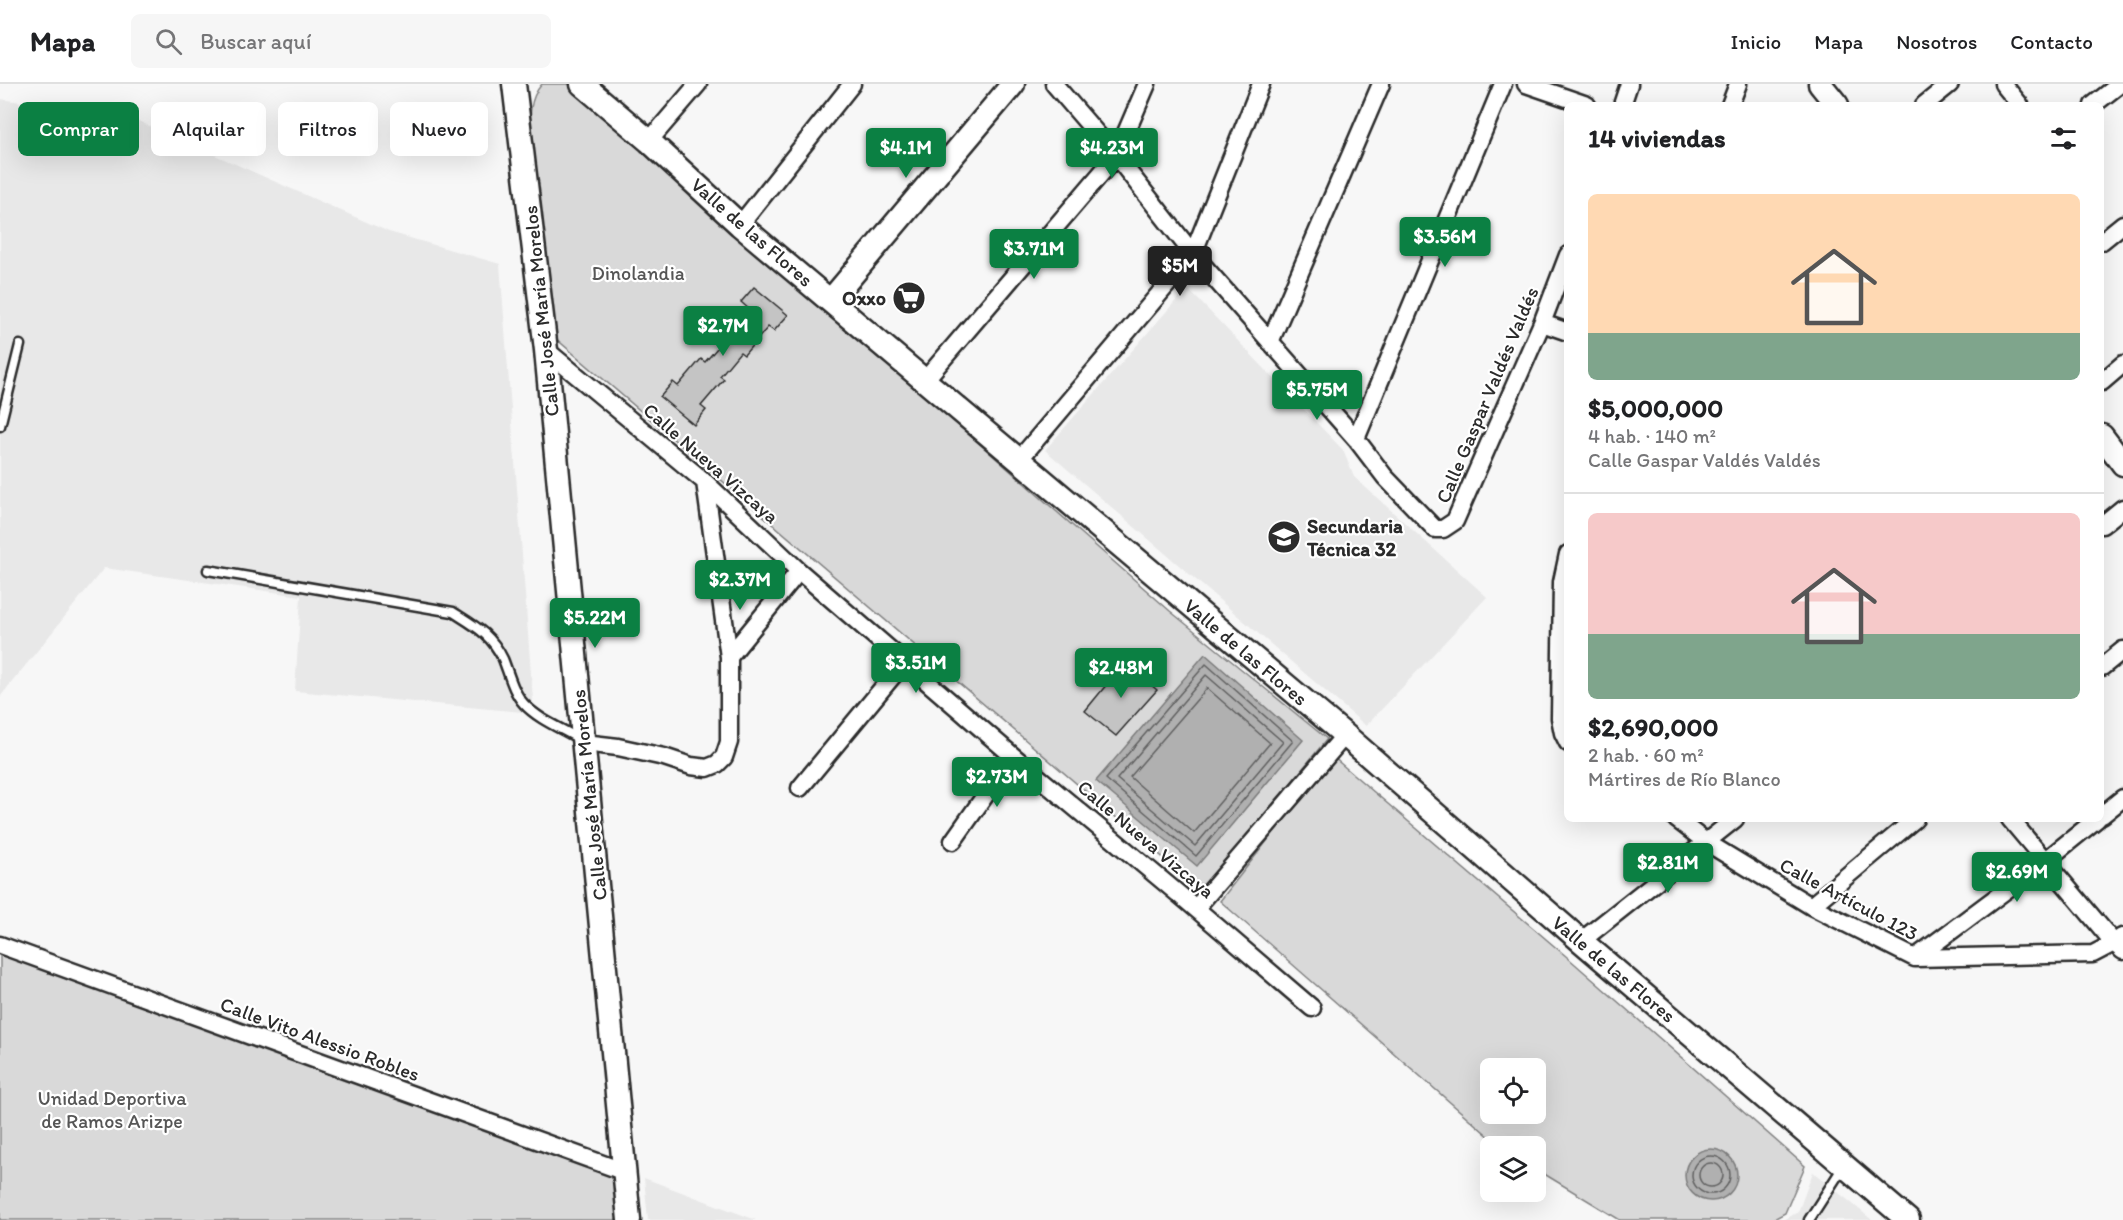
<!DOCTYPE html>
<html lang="es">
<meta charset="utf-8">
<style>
:root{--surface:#fff;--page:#f6f6f6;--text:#202124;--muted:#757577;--line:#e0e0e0;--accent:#0b8043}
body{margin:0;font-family:Itim,sans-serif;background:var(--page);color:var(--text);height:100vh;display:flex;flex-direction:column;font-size:22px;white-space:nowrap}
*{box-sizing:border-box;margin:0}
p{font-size:20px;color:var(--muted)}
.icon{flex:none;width:33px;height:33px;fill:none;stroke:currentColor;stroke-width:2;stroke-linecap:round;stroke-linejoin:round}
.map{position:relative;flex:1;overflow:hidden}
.panel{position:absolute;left:1564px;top:18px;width:540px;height:720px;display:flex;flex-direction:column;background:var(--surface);border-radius:9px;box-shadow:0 6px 24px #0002}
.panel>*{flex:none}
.hud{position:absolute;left:18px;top:18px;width:570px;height:54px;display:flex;gap:12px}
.fabs{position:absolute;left:1480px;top:974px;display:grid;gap:12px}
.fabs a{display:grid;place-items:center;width:66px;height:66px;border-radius:9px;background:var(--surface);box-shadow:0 6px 24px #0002;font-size:30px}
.price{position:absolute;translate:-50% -51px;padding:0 14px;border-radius:6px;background:var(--accent);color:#fff;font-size:20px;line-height:39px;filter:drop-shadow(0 2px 3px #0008)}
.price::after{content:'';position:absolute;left:50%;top:36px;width:18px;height:14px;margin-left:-9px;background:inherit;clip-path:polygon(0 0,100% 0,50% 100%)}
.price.current{background:#222;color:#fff}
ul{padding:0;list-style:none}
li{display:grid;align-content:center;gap:12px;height:318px;padding:0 24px}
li+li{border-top:2px solid var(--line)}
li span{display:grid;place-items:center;height:186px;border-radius:9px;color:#555}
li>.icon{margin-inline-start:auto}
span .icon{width:108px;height:108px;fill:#fffc;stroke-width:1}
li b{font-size:26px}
h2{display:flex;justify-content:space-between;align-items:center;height:72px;padding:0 24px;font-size:26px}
.chip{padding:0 21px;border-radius:9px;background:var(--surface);box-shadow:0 6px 24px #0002;font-size:21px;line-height:54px}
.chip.current{background:var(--accent);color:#fff}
header{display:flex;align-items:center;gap:36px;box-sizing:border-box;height:84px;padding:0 30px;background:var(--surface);border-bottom:2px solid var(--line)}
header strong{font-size:28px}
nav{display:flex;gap:33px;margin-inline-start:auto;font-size:21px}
.search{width:420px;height:54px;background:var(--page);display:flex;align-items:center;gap:15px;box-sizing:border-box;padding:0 21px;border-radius:9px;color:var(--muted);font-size:22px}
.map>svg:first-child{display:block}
.built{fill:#e8e8e8}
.green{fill:#d9d9d9;stroke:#828282;stroke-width:1.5;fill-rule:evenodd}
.water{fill:#b0b0b0;stroke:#7b7b7b;stroke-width:1.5}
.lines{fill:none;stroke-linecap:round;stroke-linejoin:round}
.shore{stroke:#606060;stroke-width:1.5}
.building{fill:#c4c4c4;stroke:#2b2b2b;stroke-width:1.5}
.lane-casing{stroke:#2b2b2b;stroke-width:13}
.street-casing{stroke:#2b2b2b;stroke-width:21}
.secondary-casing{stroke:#2b2b2b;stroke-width:27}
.lane{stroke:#fff;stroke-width:8}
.street{stroke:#fff;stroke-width:16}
.secondary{stroke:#fff;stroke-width:22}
.labels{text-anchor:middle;stroke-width:4.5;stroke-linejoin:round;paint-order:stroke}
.street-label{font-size:20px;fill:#2b2b2b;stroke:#fff}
.park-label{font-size:20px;fill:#565656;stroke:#fff}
.poi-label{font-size:20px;font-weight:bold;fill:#2b2b2b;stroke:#fff;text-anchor:end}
</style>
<header>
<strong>Mapa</strong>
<div class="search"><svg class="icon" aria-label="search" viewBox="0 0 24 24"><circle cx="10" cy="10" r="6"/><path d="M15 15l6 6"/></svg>Buscar aquí</div>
<nav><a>Inicio</a><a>Mapa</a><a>Nosotros</a><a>Contacto</a></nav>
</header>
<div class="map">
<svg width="2123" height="1136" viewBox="0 0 2123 1136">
<rect width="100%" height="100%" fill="#f7f7f7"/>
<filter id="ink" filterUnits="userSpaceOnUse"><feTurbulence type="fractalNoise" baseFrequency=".0167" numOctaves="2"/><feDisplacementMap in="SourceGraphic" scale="12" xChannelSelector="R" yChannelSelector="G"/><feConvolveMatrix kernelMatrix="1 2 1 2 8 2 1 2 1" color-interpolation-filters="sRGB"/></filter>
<g filter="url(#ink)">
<path class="built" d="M0,15L129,33L389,148L500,180L534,629L295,607L301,512L104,484L0,613Z
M1187,204L1343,366L1354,393L1487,513L1366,642L1045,366Z
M1813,1088L1854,1121L1872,1136H1783L1798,1128Z
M644,1094L756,1136H648Z"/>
<path class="green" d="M542,0H569L1170,527L1327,655L1207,801L1194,800L554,253L531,59C530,37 527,17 542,0Z
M1333,673L1567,873L1805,1082L1785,1129L1772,1136H1620L1536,1085V1062H1500L1220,817ZM1491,984H1536V1029H1491Z
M0,867L620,1094L623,1136H0Z"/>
<path class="water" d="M1205,570L1303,656L1197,782L1096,697Z
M1685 1091a26 26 0 1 1 52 0a26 26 0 1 1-52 0Z"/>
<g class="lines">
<path class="shore" d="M1206,580L1293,657L1196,772L1106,695Z
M1206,591L1283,658L1195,762L1117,695Z
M1207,604L1270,659L1194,749L1130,693Z
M1692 1091a19 19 0 1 1 38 0a19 19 0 1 1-38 0Z
M1699 1091a12 12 0 1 1 24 0a12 12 0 1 1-24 0Z"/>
</g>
<path class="building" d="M754,203L788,231L774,247L768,243L744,271L740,268L720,292L724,295L701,322L706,326L694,341L660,313L673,298L678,302L701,275L705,278L750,226L741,218Z
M1125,578L1157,606L1116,652L1085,627Z"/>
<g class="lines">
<defs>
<path id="lane" d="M0,342L20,261
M208,486L453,528C475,542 491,550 503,575C509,590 513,608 524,620C539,636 561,644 579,655
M1809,1136L1843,1083"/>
<path id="street" d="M1054,0L1116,72L1193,170L1356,355L1385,393L1435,445H1443L1455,437L1542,239L1568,171
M1526,0L1587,21
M2003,0L2020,21
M1622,21L1629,0
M1730,21L1738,0
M1924,21L1950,0
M2093,21L2120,0
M649,57L698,0
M740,141L852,0
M2102,157L2123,140
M1542,239L1568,248
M1270,258L1381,0
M546,266L705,398L799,487L1013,672L1187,817L1312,924
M925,296L1116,72L1147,0
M2102,298L2123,280
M1356,355L1503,0
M1018,377L1193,170L1261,0
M2102,441L2123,424
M1568,470L1562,498L1560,634L1563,649L1568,659
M729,573L799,487
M2102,583L2123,566
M584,659L618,663L664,673L691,682L707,684L717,680L724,673L729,658V573L705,398
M800,704L905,577
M2102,731L2123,714
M1676,735L1706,758L1811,822L1915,874L2093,870L2114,859L2123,867
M2010,735L2114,859L2122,853
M953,757L1013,672
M1811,822L1915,735
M1196,824L1345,651
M1581,857L1735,735
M0,861L625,1088
M1915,874L2045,777L2097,735"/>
<path id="secondary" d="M514,0L546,266L629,1136
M582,0L649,57L740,141L1345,651L1581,857L1908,1136
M1820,0L1837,21
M831,216L1013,0
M2102,352L2123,380"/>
</defs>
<use href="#lane" class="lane-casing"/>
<use href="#street" class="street-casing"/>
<use href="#secondary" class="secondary-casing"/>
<use href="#lane" class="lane"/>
<use href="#street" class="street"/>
<use href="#secondary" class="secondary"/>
</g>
</g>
<defs>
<symbol id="supermarket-disc" viewBox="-11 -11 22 22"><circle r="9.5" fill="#2b2b2b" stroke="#fff"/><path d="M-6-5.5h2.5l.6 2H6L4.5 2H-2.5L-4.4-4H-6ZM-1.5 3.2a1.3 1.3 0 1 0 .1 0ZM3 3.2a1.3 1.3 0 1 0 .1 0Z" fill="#fff"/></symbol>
<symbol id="school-disc" viewBox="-11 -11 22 22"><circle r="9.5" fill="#2b2b2b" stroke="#fff"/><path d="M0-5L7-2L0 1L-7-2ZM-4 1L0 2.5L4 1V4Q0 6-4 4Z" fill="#fff"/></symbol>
</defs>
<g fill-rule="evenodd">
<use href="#supermarket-disc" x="890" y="195" width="38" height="38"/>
<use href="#school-disc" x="1265" y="434" width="38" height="38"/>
</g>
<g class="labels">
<g class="street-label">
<text transform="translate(752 148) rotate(41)" y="7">Valle de las Flores</text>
<text transform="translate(541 227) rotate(-96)" y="7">Calle José María Morelos</text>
<text transform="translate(1487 311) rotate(-67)" y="7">Calle Gaspar Valdés Valdés</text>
<text transform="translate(711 379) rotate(41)" y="7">Calle Nueva Vizcaya</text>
<text transform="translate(1246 568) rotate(40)" y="7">Valle de las Flores</text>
<text transform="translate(589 711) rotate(-96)" y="7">Calle José María Morelos</text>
<text transform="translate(1146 755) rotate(40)" y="7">Calle Nueva Vizcaya</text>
<text transform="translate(1849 815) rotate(28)" y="7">Calle Artículo 123</text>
<text transform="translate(1614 885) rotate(40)" y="7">Valle de las Flores</text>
<text transform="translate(320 955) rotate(20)" y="7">Calle Vito Alessio Robles</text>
</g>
<g class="park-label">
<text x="638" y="196">Dinolandia</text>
<text x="112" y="1021">Unidad Deportiva<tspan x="112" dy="23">de Ramos Arizpe</tspan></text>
</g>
<g class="poi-label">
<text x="886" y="221">Oxxo</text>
<text x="1307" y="449" text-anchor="start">Secundaria<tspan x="1307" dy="23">Técnica 32</tspan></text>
</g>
</g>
</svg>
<div class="fabs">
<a><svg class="icon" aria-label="locate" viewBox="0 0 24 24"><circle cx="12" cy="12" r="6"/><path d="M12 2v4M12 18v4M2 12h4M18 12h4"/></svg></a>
<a><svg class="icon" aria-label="layers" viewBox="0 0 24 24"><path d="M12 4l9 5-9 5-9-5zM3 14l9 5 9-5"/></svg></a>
</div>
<b class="price" style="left:906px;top:95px">$4.1M</b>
<b class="price" style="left:1112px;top:95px">$4.23M</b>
<b class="price" style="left:1445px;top:184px">$3.56M</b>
<b class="price" style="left:1034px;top:196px">$3.71M</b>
<b class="price current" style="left:1180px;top:213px">$5M</b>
<b class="price" style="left:723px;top:273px">$2.7M</b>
<b class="price" style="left:1317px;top:337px">$5.75M</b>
<b class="price" style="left:740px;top:527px">$2.37M</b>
<b class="price" style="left:595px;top:565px">$5.22M</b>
<b class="price" style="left:916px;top:610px">$3.51M</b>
<b class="price" style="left:1121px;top:615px">$2.48M</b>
<b class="price" style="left:997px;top:724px">$2.73M</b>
<b class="price" style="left:1668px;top:810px">$2.81M</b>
<b class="price" style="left:2017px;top:819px">$2.69M</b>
<div class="hud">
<a class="chip current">Comprar</a>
<a class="chip">Alquilar</a>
<a class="chip">Filtros</a>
<a class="chip">Nuevo</a>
</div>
<section class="panel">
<h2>14 viviendas<svg class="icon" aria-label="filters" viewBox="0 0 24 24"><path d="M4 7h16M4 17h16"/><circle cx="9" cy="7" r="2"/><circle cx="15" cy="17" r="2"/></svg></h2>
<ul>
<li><span style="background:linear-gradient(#ffd9b3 75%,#7fa58c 0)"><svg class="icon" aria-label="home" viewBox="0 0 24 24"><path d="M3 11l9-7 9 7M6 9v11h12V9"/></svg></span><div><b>$5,000,000</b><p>4 hab. · 140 m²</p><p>Calle Gaspar Valdés Valdés</p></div></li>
<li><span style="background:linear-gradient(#f6c9c9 65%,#7fa58c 0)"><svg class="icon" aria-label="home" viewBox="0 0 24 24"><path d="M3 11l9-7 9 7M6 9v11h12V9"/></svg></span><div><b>$2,690,000</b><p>2 hab. · 60 m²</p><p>Mártires de Río Blanco</p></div></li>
</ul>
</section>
</div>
